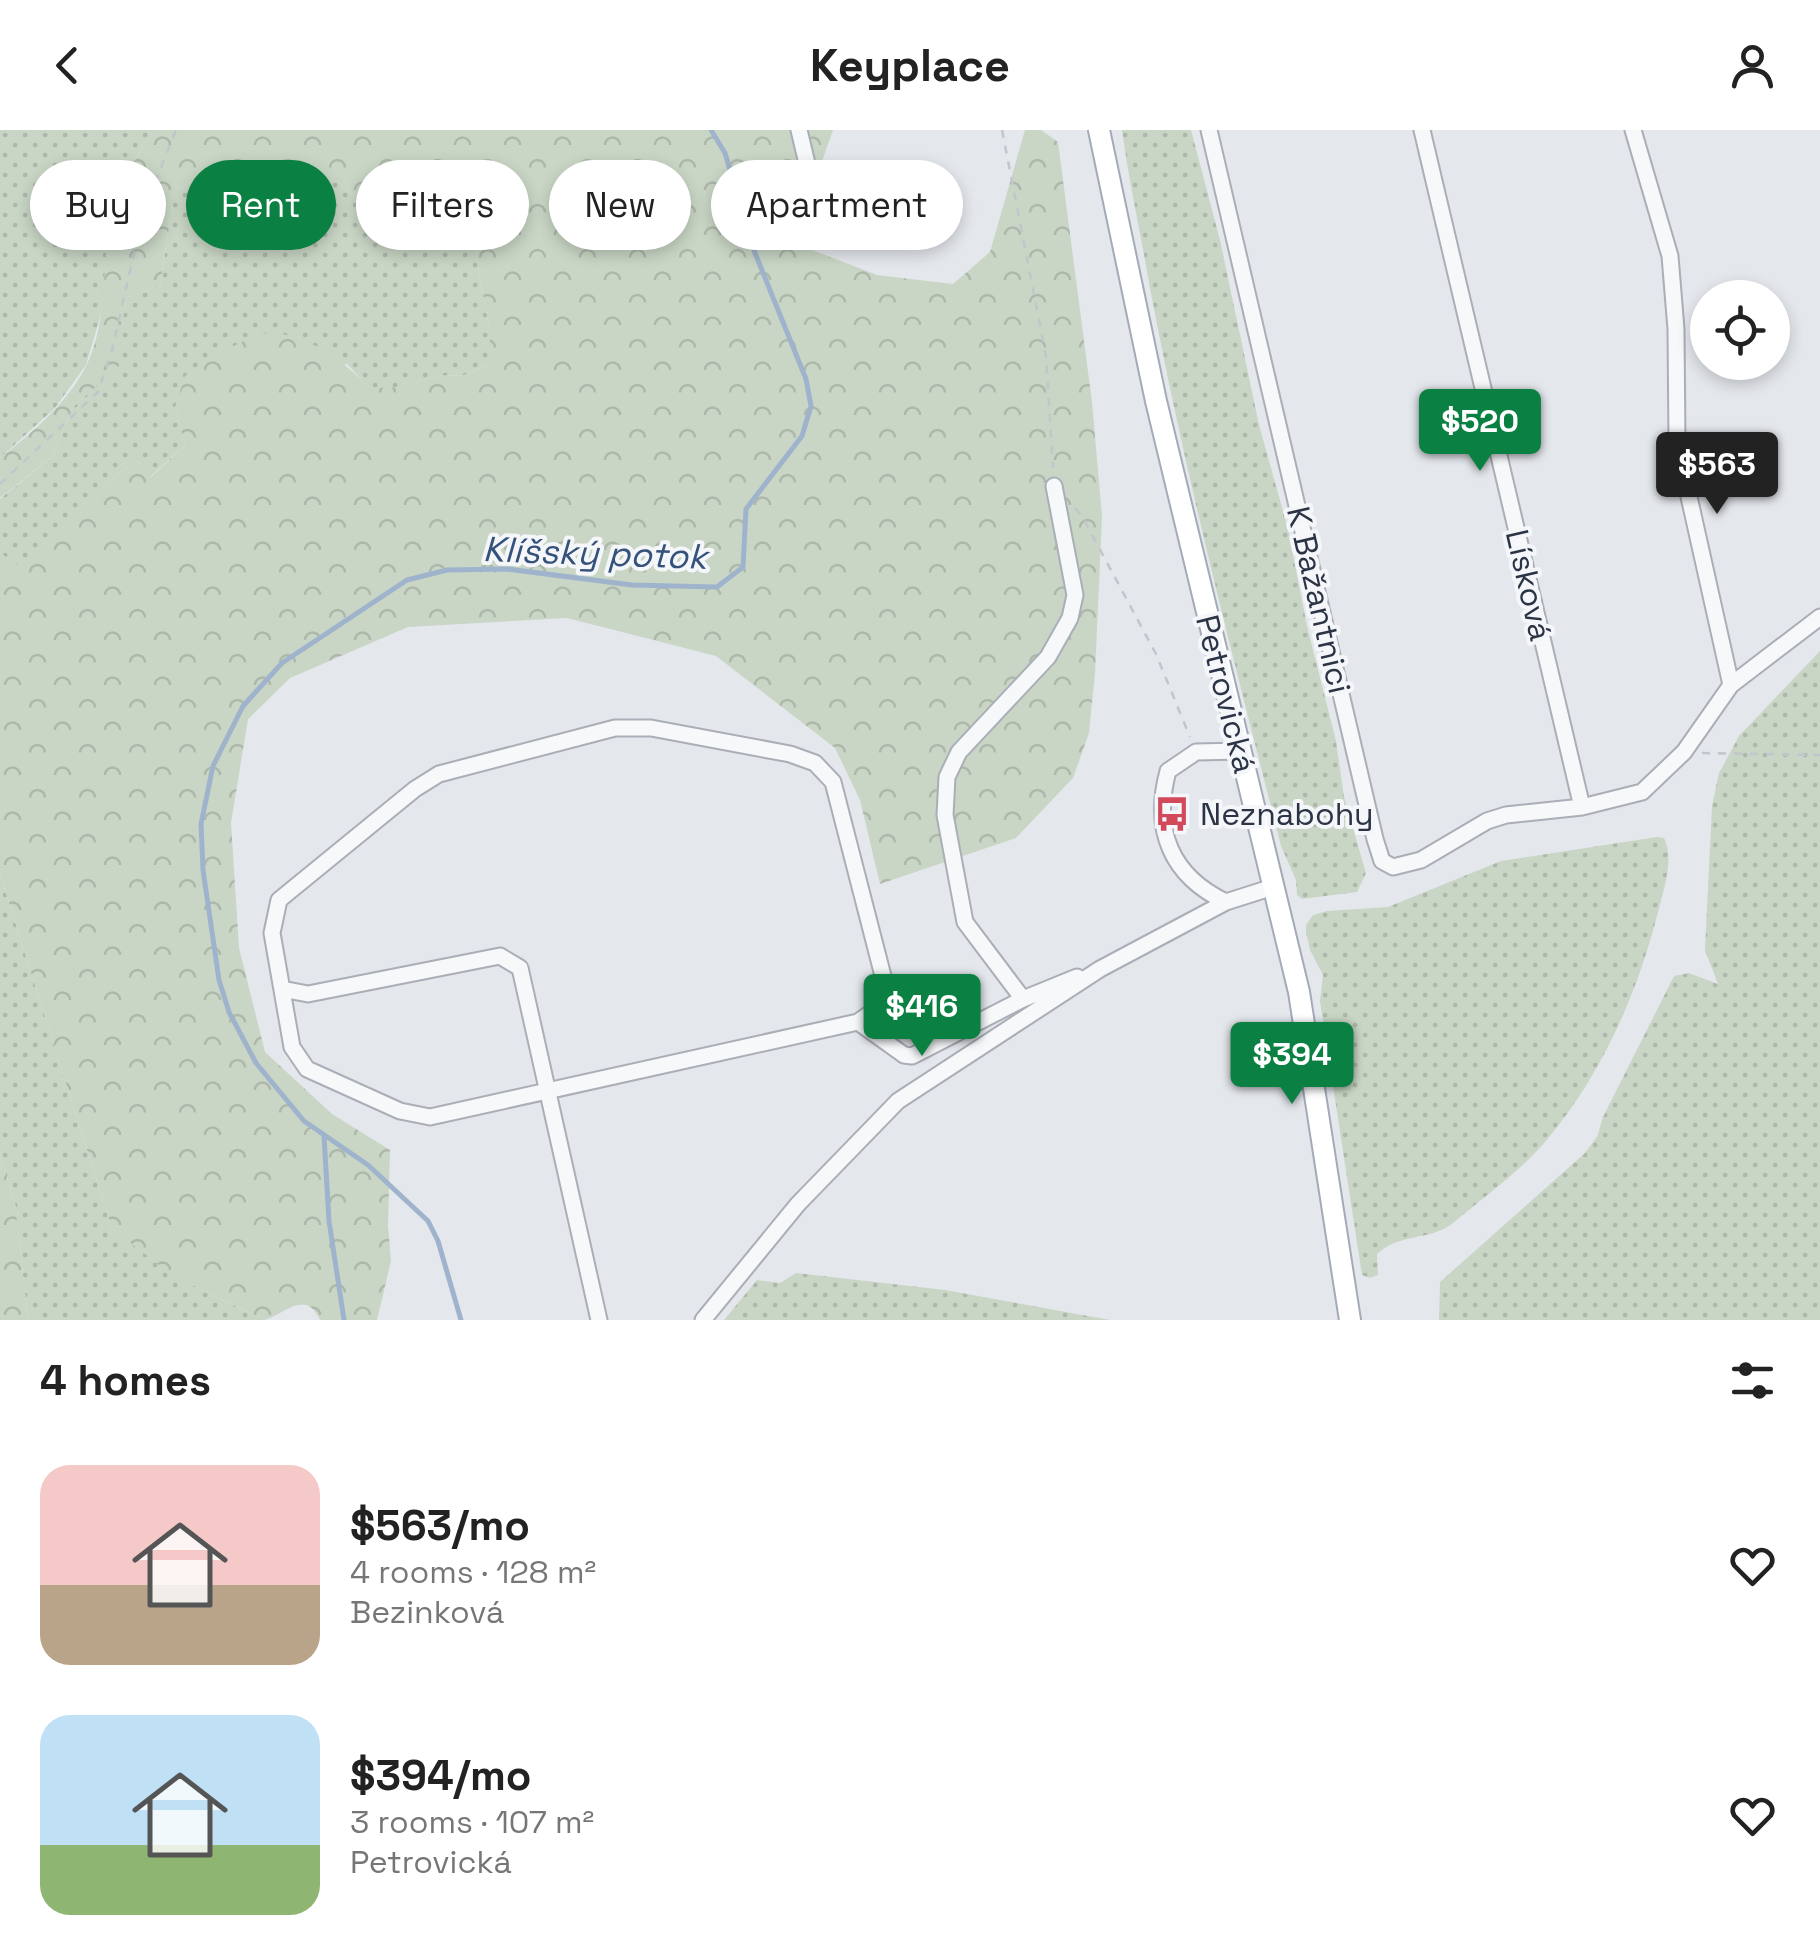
<!DOCTYPE html>
<meta charset="utf-8">
<style>
:root{--surface:#fff;--page:#f6f6f6;--text:#222;--muted:#767676;--accent:#0b8043}
body{margin:0;font-family:"Space Grotesk",sans-serif;background:var(--page);color:var(--text);height:100vh;display:flex;flex-direction:column;font-size:38px;white-space:nowrap}
*{box-sizing:border-box;margin:0}
p{font-size:32px;color:var(--muted)}
.icon{flex:none;width:55px;height:55px;fill:none;stroke:currentColor;stroke-width:2;stroke-linecap:round;stroke-linejoin:round}
.map{position:relative;height:1190px;overflow:hidden}
.side{display:flex;flex-direction:column;background:var(--surface);flex:1}
.side>*{flex:none}
.guide{position:absolute;left:30px;top:30px;width:1000px;height:90px;display:flex;gap:20px}
.tools{position:absolute;left:1690px;top:150px;display:grid;gap:20px}
.tools a{display:grid;place-items:center;width:100px;height:100px;border-radius:50%;background:var(--surface);box-shadow:0 5px 15px #0003;font-size:50px}
.price{position:absolute;translate:-50% -85px;padding:0 22px;border-radius:10px;background:var(--accent);color:#fff;font-size:32px;line-height:65px;filter:drop-shadow(0 2px 5px #0008)}
.price::after{content:'';position:absolute;left:50%;top:60px;width:30px;height:22px;margin-left:-15px;background:inherit;clip-path:polygon(0 0,100% 0,50% 100%)}
.price.on{background:#222;color:#fff}
ul{padding:0;list-style:none}
li{display:flex;align-items:center;gap:30px;height:250px;padding:0 40px}
li span{display:grid;place-items:center;flex:none;width:280px;height:200px;border-radius:30px;color:#555}
li>.icon{margin-inline-start:auto}
span .icon{width:120px;height:120px;fill:#fffc;stroke-width:1}
li b{font-size:42px}
h2{display:flex;justify-content:space-between;align-items:center;height:120px;padding:0 40px;font-size:42px}
.tag{padding:0 35px;border-radius:45px;background:var(--surface);box-shadow:0 5px 15px #0003;font-size:35px;line-height:90px}
.tag.on{background:var(--accent);color:#fff}
header{display:flex;justify-content:space-between;align-items:center;height:130px;padding:0 40px;background:var(--surface);font-size:45px;font-weight:600}
.map>svg:first-child{display:block}
.grass{fill:url(#grass-dots)}
.forest{fill:url(#forest-crowns)}
.lines{fill:none;stroke-linecap:round;stroke-linejoin:round}
.stream{stroke:#9fb4cc;stroke-width:5}
.minor-casing{stroke:#a9aeb7;stroke-width:19}
.major-casing{stroke:#a3abb8;stroke-width:24}
.path{stroke:#c2c5cb;stroke-width:2.5;stroke-dasharray:8 8;stroke-linecap:butt}
.minor{stroke:#f7f8fa;stroke-width:15}
.major{stroke:#fff;stroke-width:20}
.labels{text-anchor:middle;stroke-width:8;stroke-linejoin:round;paint-order:stroke}
.street-label{font-size:32px;fill:#2b3445;stroke:#f4f6f9}
.poi-label{font-size:32px;fill:#2b3445;stroke:#f4f6f9;text-anchor:start}
.water-label{font-size:35px;font-style:italic;fill:#34527a;stroke:#f4f6f9}
</style>
<header><svg class="icon" aria-label="back" viewBox="0 0 24 24"><path d="M15 5l-7 7 7 7"/></svg>Keyplace<svg class="icon" aria-label="person" viewBox="0 0 24 24"><circle cx="12" cy="8" r="4"/><path d="M4 21q1-7 8-7t8 7"/></svg></header>
<div class="map">
<svg width="1820" height="1190" viewBox="0 0 1820 1190">
<defs>
<pattern id="grass-dots" width="8" height="8" patternUnits="userSpaceOnUse" patternTransform="scale(2.5)"><rect width="8" height="8" fill="#c9d6c5"/><path d="M2 2h.1M6 6h.1" fill="none" stroke="#adb8ab" stroke-width="1.8" stroke-linecap="round"/></pattern>
<pattern id="forest-crowns" width="20" height="18" patternUnits="userSpaceOnUse" patternTransform="scale(2.5)"><rect width="20" height="18" fill="#c9d6c5"/><path d="M2 6a3 3 0 1 1 6 0M12 15a3 3 0 1 1 6 0" fill="none" stroke="#adb8ab"/></pattern>
</defs>
<rect width="100%" height="100%" fill="#e4e7ec"/>
<path class="grass" d="M0,0H155L130,36L100,188L86,235L55,278L0,328Z
M1122,0H1191L1220,110L1259,295L1288,399L1307,496L1336,611L1344,667L1366,743L1357,762L1302,769L1297,765L1296,750L1281,716C1234,531 1185,345 1150,158C1141,105 1129,53 1122,0Z
M227,36L335,51L403,101L456,94L473,109L490,202V234L464,245L436,246L402,257L371,259L347,234L175,277L185,315L150,347L138,331L119,342L97,369L18,436L0,423V369L53,326L73,277L118,236L125,168L160,155L175,60Z
M1820,521V1190H1439L1440,1152L1584,1024L1597,1007L1603,987L1674,846L1689,843L1718,854L1705,820L1712,676L1719,643L1739,606Z
M1657,707L1664,708C1675,728 1663,761 1658,782C1637,865 1601,946 1545,1012C1519,1042 1484,1067 1453,1093C1431,1111 1398,1103 1377,1124L1378,1145L1370,1148L1362,1145L1320,871L1323,845L1310,820L1306,802V795L1313,785L1327,781L1388,777L1501,731Z
M0,744L112,1099L163,1137L203,1161L265,1190H28L15,1073L0,1026Z
M796,1143L945,1160L1110,1190H724L757,1150L780,1153Z"/>
<path class="forest" d="M155,0H833L819,40L807,118L877,145L953,154L990,122L1025,0H1041L1058,12L1092,272L1102,387L1095,543L1089,603L1073,648L1016,708L880,754L860,670L835,618L716,526L567,488L408,497L290,548L248,589L231,693L239,818L265,922L332,984L390,1020L388,1095L391,1131L377,1190H320C306,1159 286,1183 265,1190L203,1161L162,1137L112,1099L0,744V423L18,435L97,369L119,342L138,331L151,347L185,315L175,277L185,246C205,234 246,205 269,203C307,202 346,234 371,258L402,257L436,246L464,245L490,234V202L473,109L455,95L403,101L335,51L227,36L175,60L160,155L125,168L119,236L73,277L53,326L0,368V328C32,303 70,271 88,232C108,187 102,136 110,89C116,56 136,27 155,0Z
M0,1026L15,1073L28,1190H0Z"/>
<g class="lines">
<path class="stream" d="M324,1006L329,1091L344,1190
M461,1190L438,1111L428,1091L368,1035L304,991L256,933L229,882L219,850L203,740L201,694L213,636L243,576L282,533L407,450L447,440L507,439L632,455L717,457L743,437L746,379L802,306L811,276L806,249L755,123L725,23L711,0"/>
<defs>
<path id="minor" d="M799,0L809,42
M1209,0L1375,709L1382,731L1393,737L1421,730L1487,691L1506,685L1582,677L1642,662L1684,622L1731,555L1677,313L1676,199L1670,126L1633,0
M1422,0L1582,677
M1731,555L1820,487
M615,598H651L790,624L815,633L833,652L883,846L875,880L858,892L430,987L400,981L307,939L292,917L272,803L279,770L415,659L439,644Z
M1226,772C1171,746 1152,700 1168,641L1196,622L1240,621
M282,859L308,864L500,826L520,838L599,1190
M1023,869L965,792L945,685L947,647L959,622L1048,527L1070,488L1075,465L1054,356
M858,892L904,925L912,926L1023,869L1077,847
M703,1190L798,1074L898,971L1100,839L1226,772L1273,757"/>
<path id="major" d="M1099,0L1156,271L1299,862L1350,1190"/>
</defs>
<use href="#minor" class="minor-casing"/>
<use href="#major" class="major-casing"/>
<path class="path" d="M1002,0L1046,226L1053,338
M0,354L98,262L112,220L144,80L176,0
M1075,378L1082,386L1156,524L1190,607
M1702,623L1820,625"/>
<use href="#minor" class="minor"/>
<use href="#major" class="major"/>
</g>
<defs>
<symbol id="bus-bare" viewBox="-9 -9 18 18"><path d="M-5-6H5V4H4V6H2V4H-2V6H-4V4H-5ZM-3.5-4V0h7V-4ZM-3.5 1.2v1.5H-2V1.2ZM2 1.2v1.5H3.5V1.2Z" fill="#d1495b" stroke="#f4f6f9" stroke-width="2.5" paint-order="stroke"/></symbol>
</defs>
<g fill-rule="evenodd">
<use href="#bus-bare" x="1147" y="659" width="50" height="50"/>
</g>
<g class="labels">
<g class="street-label">
<text transform="translate(1529 455) rotate(77)" y="11">Lísková</text>
<text transform="translate(1319 470) rotate(77)" y="11">K Bažantnici</text>
<text transform="translate(1226 564) rotate(76)" y="11">Petrovická</text>
</g>
<g class="poi-label">
<text x="1200" y="695">Neznabohy</text>
</g>
<g class="water-label">
<text transform="translate(595 423) rotate(2)" y="12">Klíšský potok</text>
</g>
</g>
</svg>
<div class="tools">
<a><svg class="icon" aria-label="locate" viewBox="0 0 24 24"><circle cx="12" cy="12" r="6"/><path d="M12 2v4M12 18v4M2 12h4M18 12h4"/></svg></a>
</div>
<b class="price" style="left:1480px;top:344px">$520</b>
<b class="price on" style="left:1717px;top:387px">$563</b>
<b class="price" style="left:922px;top:929px">$416</b>
<b class="price" style="left:1292px;top:977px">$394</b>
<div class="guide">
<a class="tag">Buy</a>
<a class="tag on">Rent</a>
<a class="tag">Filters</a>
<a class="tag">New</a>
<a class="tag">Apartment</a>
</div>
</div>
<section class="side">
<h2>4 homes<svg class="icon" aria-label="filters" viewBox="0 0 24 24"><path d="M4 7h16M4 17h16"/><circle cx="9" cy="7" r="2"/><circle cx="15" cy="17" r="2"/></svg></h2>
<ul>
<li><span style="background:linear-gradient(#f6c9c9 60%,#b9a48a 0)"><svg class="icon" aria-label="home" viewBox="0 0 24 24"><path d="M3 11l9-7 9 7M6 9v11h12V9"/></svg></span><div><b>$563/mo</b><p>4 rooms · 128 m²</p><p>Bezinková</p></div><svg class="icon" aria-label="heart" viewBox="0 0 24 24"><path d="M12 20l-8-8c-3-5 5-10 8-4 3-6 11-1 8 4z"/></svg></li>
<li><span style="background:linear-gradient(#bfe0f5 65%,#8fb573 0)"><svg class="icon" aria-label="home" viewBox="0 0 24 24"><path d="M3 11l9-7 9 7M6 9v11h12V9"/></svg></span><div><b>$394/mo</b><p>3 rooms · 107 m²</p><p>Petrovická</p></div><svg class="icon" aria-label="heart" viewBox="0 0 24 24"><path d="M12 20l-8-8c-3-5 5-10 8-4 3-6 11-1 8 4z"/></svg></li>
</ul>
</section>
